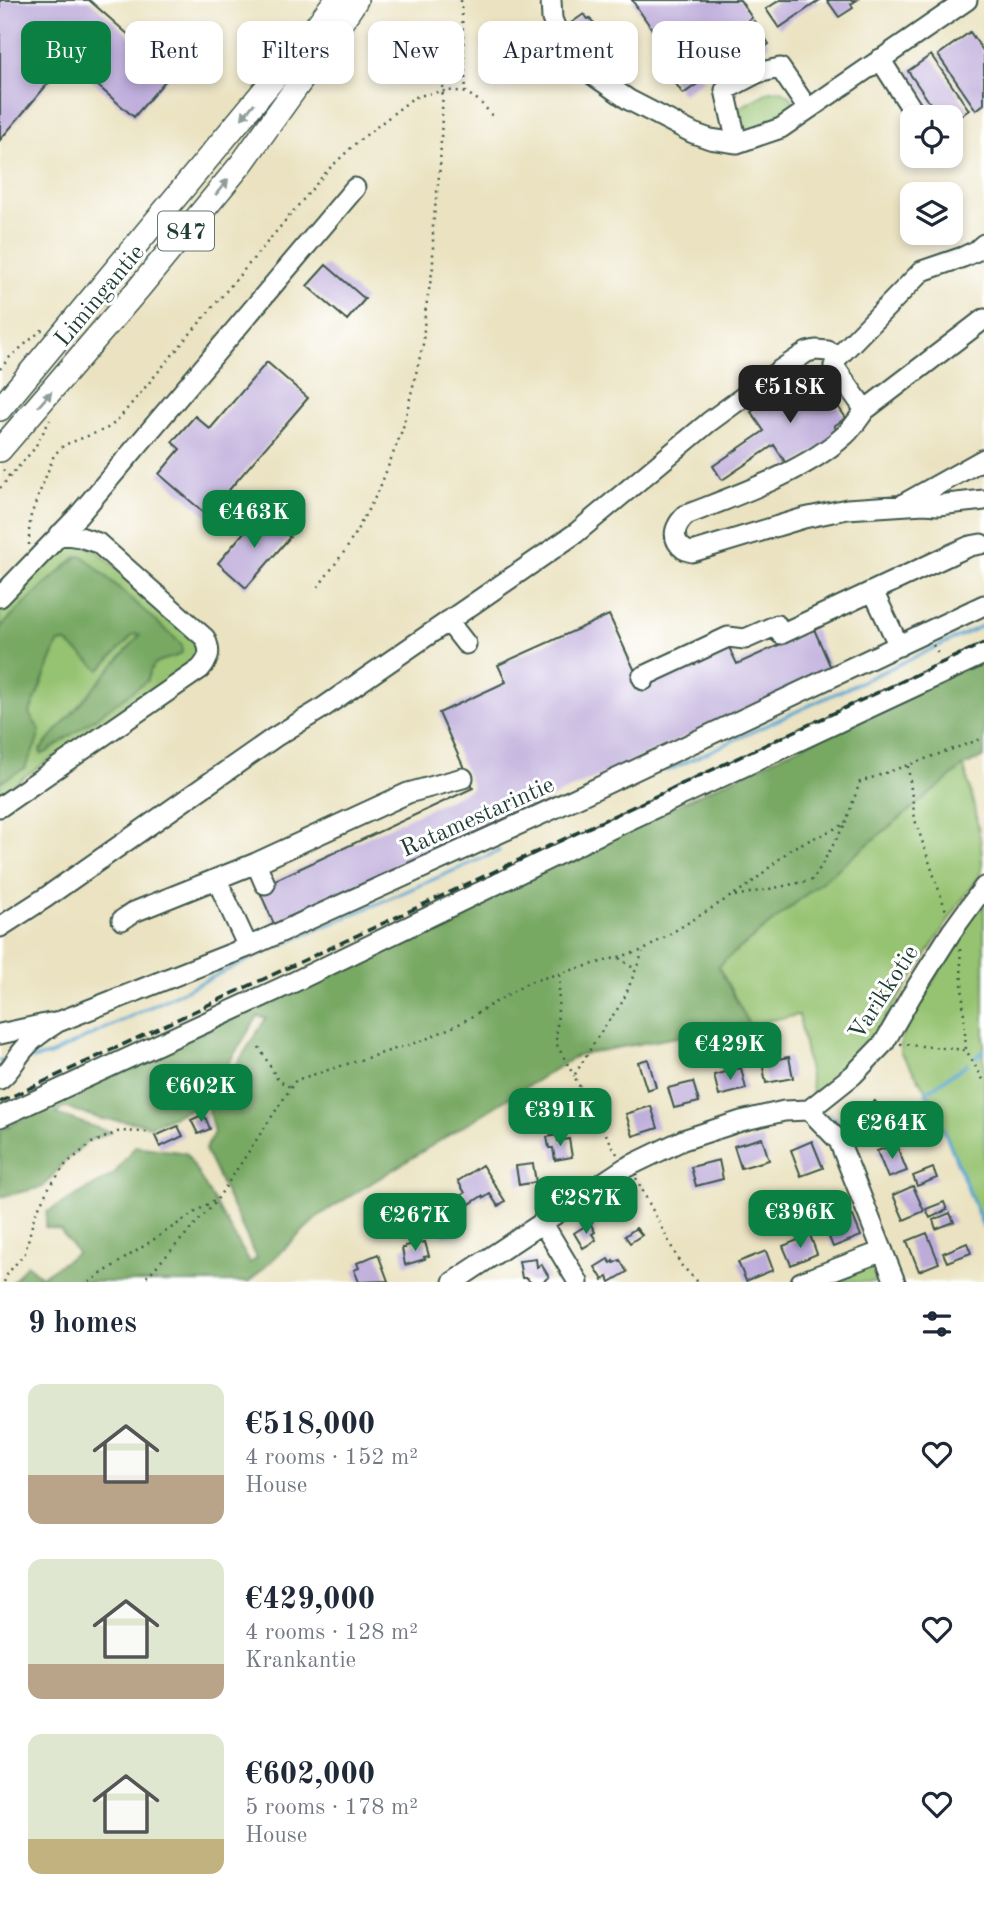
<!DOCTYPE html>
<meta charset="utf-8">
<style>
:root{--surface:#fff;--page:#f6f6f7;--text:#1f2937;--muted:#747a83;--accent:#0b8043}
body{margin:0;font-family:"Old Standard TT",serif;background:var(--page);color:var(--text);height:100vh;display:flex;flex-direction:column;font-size:26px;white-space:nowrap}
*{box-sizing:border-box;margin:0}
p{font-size:23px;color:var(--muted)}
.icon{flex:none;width:38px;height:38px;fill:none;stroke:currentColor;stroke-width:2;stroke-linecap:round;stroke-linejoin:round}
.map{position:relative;height:1282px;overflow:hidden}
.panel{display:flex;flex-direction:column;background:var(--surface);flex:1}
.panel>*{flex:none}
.top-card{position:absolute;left:21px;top:21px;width:943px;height:63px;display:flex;gap:14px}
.buttons{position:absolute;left:900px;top:105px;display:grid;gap:14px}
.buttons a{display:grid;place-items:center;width:63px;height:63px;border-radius:14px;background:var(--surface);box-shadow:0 4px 10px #0003;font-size:35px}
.price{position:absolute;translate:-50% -60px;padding:0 16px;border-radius:14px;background:var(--accent);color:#fff;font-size:23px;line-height:46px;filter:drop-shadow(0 2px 4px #0008)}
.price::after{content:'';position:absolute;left:50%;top:42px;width:21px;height:16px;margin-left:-10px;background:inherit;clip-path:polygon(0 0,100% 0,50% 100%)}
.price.selected{background:#222;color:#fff}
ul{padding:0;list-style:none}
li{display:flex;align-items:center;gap:21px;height:175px;padding:0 28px}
li span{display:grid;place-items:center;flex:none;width:196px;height:140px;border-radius:14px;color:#555}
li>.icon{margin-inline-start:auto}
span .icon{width:84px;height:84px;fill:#fffc;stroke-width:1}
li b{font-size:30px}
h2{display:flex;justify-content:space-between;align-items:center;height:84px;padding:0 28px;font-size:30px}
.pill{padding:0 24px;border-radius:14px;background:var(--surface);box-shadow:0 4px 10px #0003;font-size:24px;line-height:63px}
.pill.selected{background:var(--accent);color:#fff}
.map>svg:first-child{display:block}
.green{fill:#96c371;stroke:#5a8052;stroke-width:2}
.forest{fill:#78a963;stroke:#4c734c;stroke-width:2}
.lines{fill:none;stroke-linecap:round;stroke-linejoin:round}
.stream{stroke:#53a3cd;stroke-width:3.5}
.building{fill:#bdacda}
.minor-casing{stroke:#3d5649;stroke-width:23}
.major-casing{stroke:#3d5649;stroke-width:26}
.path{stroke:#3d5649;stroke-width:2.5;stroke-dasharray:2 5;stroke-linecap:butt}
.minor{stroke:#fff;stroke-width:19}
.major{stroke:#fff;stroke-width:23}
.rail{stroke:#1f3d34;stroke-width:3.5;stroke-dasharray:10 5;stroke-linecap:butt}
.oneway{fill:#8f9e9a}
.labels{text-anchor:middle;stroke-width:6;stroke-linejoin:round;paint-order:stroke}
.shield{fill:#fff;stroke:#627771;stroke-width:2}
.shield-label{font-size:23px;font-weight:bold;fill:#1f3d34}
.street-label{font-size:24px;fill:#1f3d34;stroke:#fff}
</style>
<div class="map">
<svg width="984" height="1282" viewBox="0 0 984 1282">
<rect width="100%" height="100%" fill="#fff"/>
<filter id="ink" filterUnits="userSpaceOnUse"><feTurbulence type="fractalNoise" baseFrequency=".0143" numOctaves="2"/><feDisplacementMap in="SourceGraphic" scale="14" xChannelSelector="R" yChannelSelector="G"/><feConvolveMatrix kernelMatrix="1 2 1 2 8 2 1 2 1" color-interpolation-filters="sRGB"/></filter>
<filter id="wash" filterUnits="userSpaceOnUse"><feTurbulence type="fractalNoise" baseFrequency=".00686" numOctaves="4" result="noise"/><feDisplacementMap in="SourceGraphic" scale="28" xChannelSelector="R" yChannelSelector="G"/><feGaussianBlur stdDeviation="1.57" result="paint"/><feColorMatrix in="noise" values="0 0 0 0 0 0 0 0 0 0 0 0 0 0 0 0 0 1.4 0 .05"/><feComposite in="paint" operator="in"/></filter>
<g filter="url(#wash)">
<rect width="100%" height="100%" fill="#eae2c0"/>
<path class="green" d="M781,90L792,98L795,108L772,125L747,133L738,125L737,109L770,91Z
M61,543L86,546L97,551L196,635L201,653L193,665L0,793V782L25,768L40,730L29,715L58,643L134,634L141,635L40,750L41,754L47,752L146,681C152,660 158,661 177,656L182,646L179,642L83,556L76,557L40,589L0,628V611Z
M964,766C971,791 984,845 982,869C978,881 969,891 961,901L865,1051L813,1095L799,1015L749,1024L718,966Z
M984,905V1226L927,1091L900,1052L902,1035L968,920Z
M875,1260L890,1282H815Z"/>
<path class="forest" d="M83,556L179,642L182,646V653C162,665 154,653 147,681L47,752L41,754L40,750L140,635L134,634L100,670L65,641L58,643L29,714L40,730L37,742L25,768L0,782V628L40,589L77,557Z
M984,659V757L964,766L718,966L749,1024L578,1055L320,1215L249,1282H13L27,1264L41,1277L77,1253L60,1230L45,1227L47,1212L114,1174L135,1146L186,1153L250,1263L257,1258L205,1150L214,1132L208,1110L266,1018L258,1016L203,1104L151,1126L133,1122L101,1119L64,1107L56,1114L110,1132L88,1141L63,1163L43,1187L0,1197V1131L52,1102Z"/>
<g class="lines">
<path class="stream" d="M667,771L984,625
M976,1057L984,1051
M32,1059L50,1055L261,954L499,851
M0,1061H2
M967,1064L926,1092L948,1139L984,1229
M830,1114L838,1121
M815,1131L824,1140"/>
</g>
<g id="blocks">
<path class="building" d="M0,0H89L172,73L134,117L68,60L0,140Z
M632,0H740L752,18L690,62L703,80L683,94L661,62L656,66L653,61L667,51Z
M780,0H820L779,28L766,9Z
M827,0H857L851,4L853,8L839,17Z
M584,14L588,19L590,18L598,30L596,32L599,37L586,45L571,23Z
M754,21L769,44L755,54L739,31Z
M970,32L984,52V104L976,110L938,55Z
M931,55L969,110L950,123V117H921L919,115L932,106L908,71Z
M326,265L365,299L347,320L307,286Z
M267,362L308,398L229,490L231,492L209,517L159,474L180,449L172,442L195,416L210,429Z
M813,370L846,418L834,426L840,434L789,468L774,445L722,480L713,466L764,431L751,412Z
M261,512L290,537L246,588L218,563Z
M609,615L640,682L727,643L737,664L814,629L832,670L274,924L258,888L473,788L439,713L506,682L498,665Z
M789,1057L793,1078L766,1083L762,1062Z
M648,1059L656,1087L647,1090L638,1062Z
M741,1068L746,1089L719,1096L714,1075Z
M693,1082L699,1102L674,1108L668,1088Z
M875,1101L890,1123L869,1137L855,1115Z
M651,1106L658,1128L633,1136L626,1114Z
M204,1114L210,1129L198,1134L191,1120Z
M914,1120L920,1128L902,1140L896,1132Z
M178,1126L183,1136L160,1147L155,1136Z
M557,1135L558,1141L569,1139L572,1157L555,1160L553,1148H549L547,1137Z
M762,1138L769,1160L741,1168L734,1146Z
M812,1141L823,1168L801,1176L791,1150Z
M896,1144L907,1171L888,1178L877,1151Z
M719,1160L723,1179L696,1186L691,1167Z
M533,1164L536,1182L519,1185L516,1166Z
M482,1165L505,1201L498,1206L490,1194L484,1198L482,1196L468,1205L462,1195L465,1193L458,1181Z
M933,1168L937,1178L917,1186L913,1176Z
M913,1186L924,1211L904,1220L893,1195Z
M944,1202L947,1210L930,1218L926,1209Z
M455,1211L459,1234L443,1237L439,1214Z
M950,1213L954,1222L936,1229L933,1220Z
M853,1216L861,1236L833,1247L825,1227Z
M590,1223L595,1232L592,1234L596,1240L583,1248L574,1233Z
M636,1228L642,1235L630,1243L625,1236Z
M927,1233L939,1263L919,1271L907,1241Z
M810,1235L817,1254L791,1265L783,1246Z
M425,1242L429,1256L424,1257L425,1259L405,1265L402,1248H405V1246Z
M967,1243L971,1253L947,1262L943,1253Z
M766,1251L773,1270L746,1281L738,1262Z
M378,1254L388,1281L359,1282L354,1270L359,1268L357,1263Z
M536,1259L537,1267L541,1264L549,1277L542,1282H530L527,1278H522L519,1261Z
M608,1259L611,1263L613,1261L614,1263L620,1260L627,1272L610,1282L608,1277L603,1280L595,1267Z"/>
</g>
</g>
<g filter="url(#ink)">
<use href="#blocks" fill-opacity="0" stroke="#3d5649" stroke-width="2"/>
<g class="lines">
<defs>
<path id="minor" d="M551,0L552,19L558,34L566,46L593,75L629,100L693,133L710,139L737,143L781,128L967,0
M736,40L757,73
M880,59L917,117
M737,143L725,90L757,73L780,68L808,109
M984,244L976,251L963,257L922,271L838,357L834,366L865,410C859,418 853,428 845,435C805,472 737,495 686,515C683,518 680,521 678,525C671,537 679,550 692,552L804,518L847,509L924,504L938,505L984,500
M865,410L984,319
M905,503L984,459
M873,591L899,646
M0,597L78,516L355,188
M448,621L466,644
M644,680L642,677L728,637L745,639L777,625L781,634L952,554L970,546L981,544
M0,807L200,669C210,658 211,651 205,638L98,543L80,537L60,534
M256,863L265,884
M217,880L248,947
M122,920L134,912L256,863L408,793L463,778
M0,927L45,898L275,737L321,709L576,533L709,422L780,370L807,352L816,350L828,351L838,357
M0,1034L50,1023
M0,1079C12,1070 16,1057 26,1047C35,1036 47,1029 58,1022L248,947L557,807L984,605
M809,1110L853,1075L884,1043L911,996L952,931L984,887
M0,1117L294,982L627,821L984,654
M542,1222L578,1282
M453,1282L625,1168L683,1140L741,1121L784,1111L809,1110L839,1141L895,1282
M801,1282L883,1251"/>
<path id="major" d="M0,409L301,46L336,0
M0,450L139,288L242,163L316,60L356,0"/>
</defs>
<use href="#minor" class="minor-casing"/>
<use href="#major" class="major-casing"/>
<path class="path" d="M461,0L466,92
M0,369L10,357L43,329
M3,470L10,477
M0,488L34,449L50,420
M29,545V531L31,515L54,455L64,445L106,429L116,422L328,170L355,144L413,98C428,93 454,87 468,94C479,99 486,108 493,117
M318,587L347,548L379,490L403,428L423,344L425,313L433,267V225L440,167L443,86
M933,645L940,657
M908,766L915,820L946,911
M735,896L813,880L845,824
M960,949L966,1050L984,1081
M619,958L636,970
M560,975L556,1043L574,1076
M900,1044L966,1050
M259,1047L278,1080L290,1087
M617,1154L574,1076L597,1038L623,1001L643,952
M636,1178L681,1265L698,1282
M4,1282L8,1273L25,1253L34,1217L48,1189L66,1164L92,1143L120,1131L147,1132
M89,1282L217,1198
M142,1282L214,1204L296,1080L424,1040L459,1024L529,982L644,950L749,885L792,848L845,824L860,782L984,738"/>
<use href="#minor" class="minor"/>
<use href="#major" class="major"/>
<path class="rail" d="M0,1102L984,643"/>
</g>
<defs><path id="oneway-solid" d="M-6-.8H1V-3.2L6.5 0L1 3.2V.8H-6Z" transform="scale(1.75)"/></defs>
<g class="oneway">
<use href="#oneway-solid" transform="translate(248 111) rotate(129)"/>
<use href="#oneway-solid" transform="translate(222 187) rotate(-51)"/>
<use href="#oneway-solid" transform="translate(45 399) rotate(-49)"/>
</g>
</g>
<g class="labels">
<rect class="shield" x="158" y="211.5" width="56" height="39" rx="5"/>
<g class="shield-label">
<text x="186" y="239">847</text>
</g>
<g class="street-label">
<text transform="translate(99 295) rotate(-50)" y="8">Limingantie</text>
<text transform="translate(477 816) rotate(-24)" y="8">Ratamestarintie</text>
<text transform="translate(883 992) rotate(-57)" y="8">Varikkotie</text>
</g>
</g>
</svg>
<div class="buttons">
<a><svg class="icon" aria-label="locate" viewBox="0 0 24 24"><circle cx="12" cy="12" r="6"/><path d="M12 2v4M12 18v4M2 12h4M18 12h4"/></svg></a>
<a><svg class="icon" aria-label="layers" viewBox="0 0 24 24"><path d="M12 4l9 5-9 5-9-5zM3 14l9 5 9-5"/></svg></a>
</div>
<b class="price selected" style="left:790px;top:425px">€518K</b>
<b class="price" style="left:254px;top:550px">€463K</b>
<b class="price" style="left:730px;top:1082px">€429K</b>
<b class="price" style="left:201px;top:1124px">€602K</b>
<b class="price" style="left:560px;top:1148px">€391K</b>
<b class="price" style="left:892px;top:1161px">€264K</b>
<b class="price" style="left:586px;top:1236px">€287K</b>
<b class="price" style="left:800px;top:1250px">€396K</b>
<b class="price" style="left:415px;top:1253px">€267K</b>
<div class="top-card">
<a class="pill selected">Buy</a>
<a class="pill">Rent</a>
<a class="pill">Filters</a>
<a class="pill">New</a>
<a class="pill">Apartment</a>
<a class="pill">House</a>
</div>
</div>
<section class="panel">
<h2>9 homes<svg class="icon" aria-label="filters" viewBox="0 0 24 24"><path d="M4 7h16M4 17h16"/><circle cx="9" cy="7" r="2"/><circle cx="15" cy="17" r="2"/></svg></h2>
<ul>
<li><span style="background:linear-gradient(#dfe7d0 65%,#b9a48a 0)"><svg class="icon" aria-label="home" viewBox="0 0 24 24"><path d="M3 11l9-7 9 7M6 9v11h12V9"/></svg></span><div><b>€518,000</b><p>4 rooms · 152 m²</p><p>House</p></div><svg class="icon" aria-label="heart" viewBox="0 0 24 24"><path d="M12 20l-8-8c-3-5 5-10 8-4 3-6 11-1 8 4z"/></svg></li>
<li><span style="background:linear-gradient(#dfe7d0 75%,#b9a48a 0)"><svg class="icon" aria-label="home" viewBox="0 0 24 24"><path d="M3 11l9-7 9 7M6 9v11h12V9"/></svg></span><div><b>€429,000</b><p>4 rooms · 128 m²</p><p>Krankantie</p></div><svg class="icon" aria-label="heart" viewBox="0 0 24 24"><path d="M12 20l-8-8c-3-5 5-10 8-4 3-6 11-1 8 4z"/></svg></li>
<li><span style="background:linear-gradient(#dfe7d0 75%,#c2b280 0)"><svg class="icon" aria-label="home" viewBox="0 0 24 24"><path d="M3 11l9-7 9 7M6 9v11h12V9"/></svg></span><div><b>€602,000</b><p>5 rooms · 178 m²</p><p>House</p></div><svg class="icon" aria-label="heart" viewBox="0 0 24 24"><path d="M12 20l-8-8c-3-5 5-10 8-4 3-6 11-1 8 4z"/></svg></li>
</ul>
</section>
